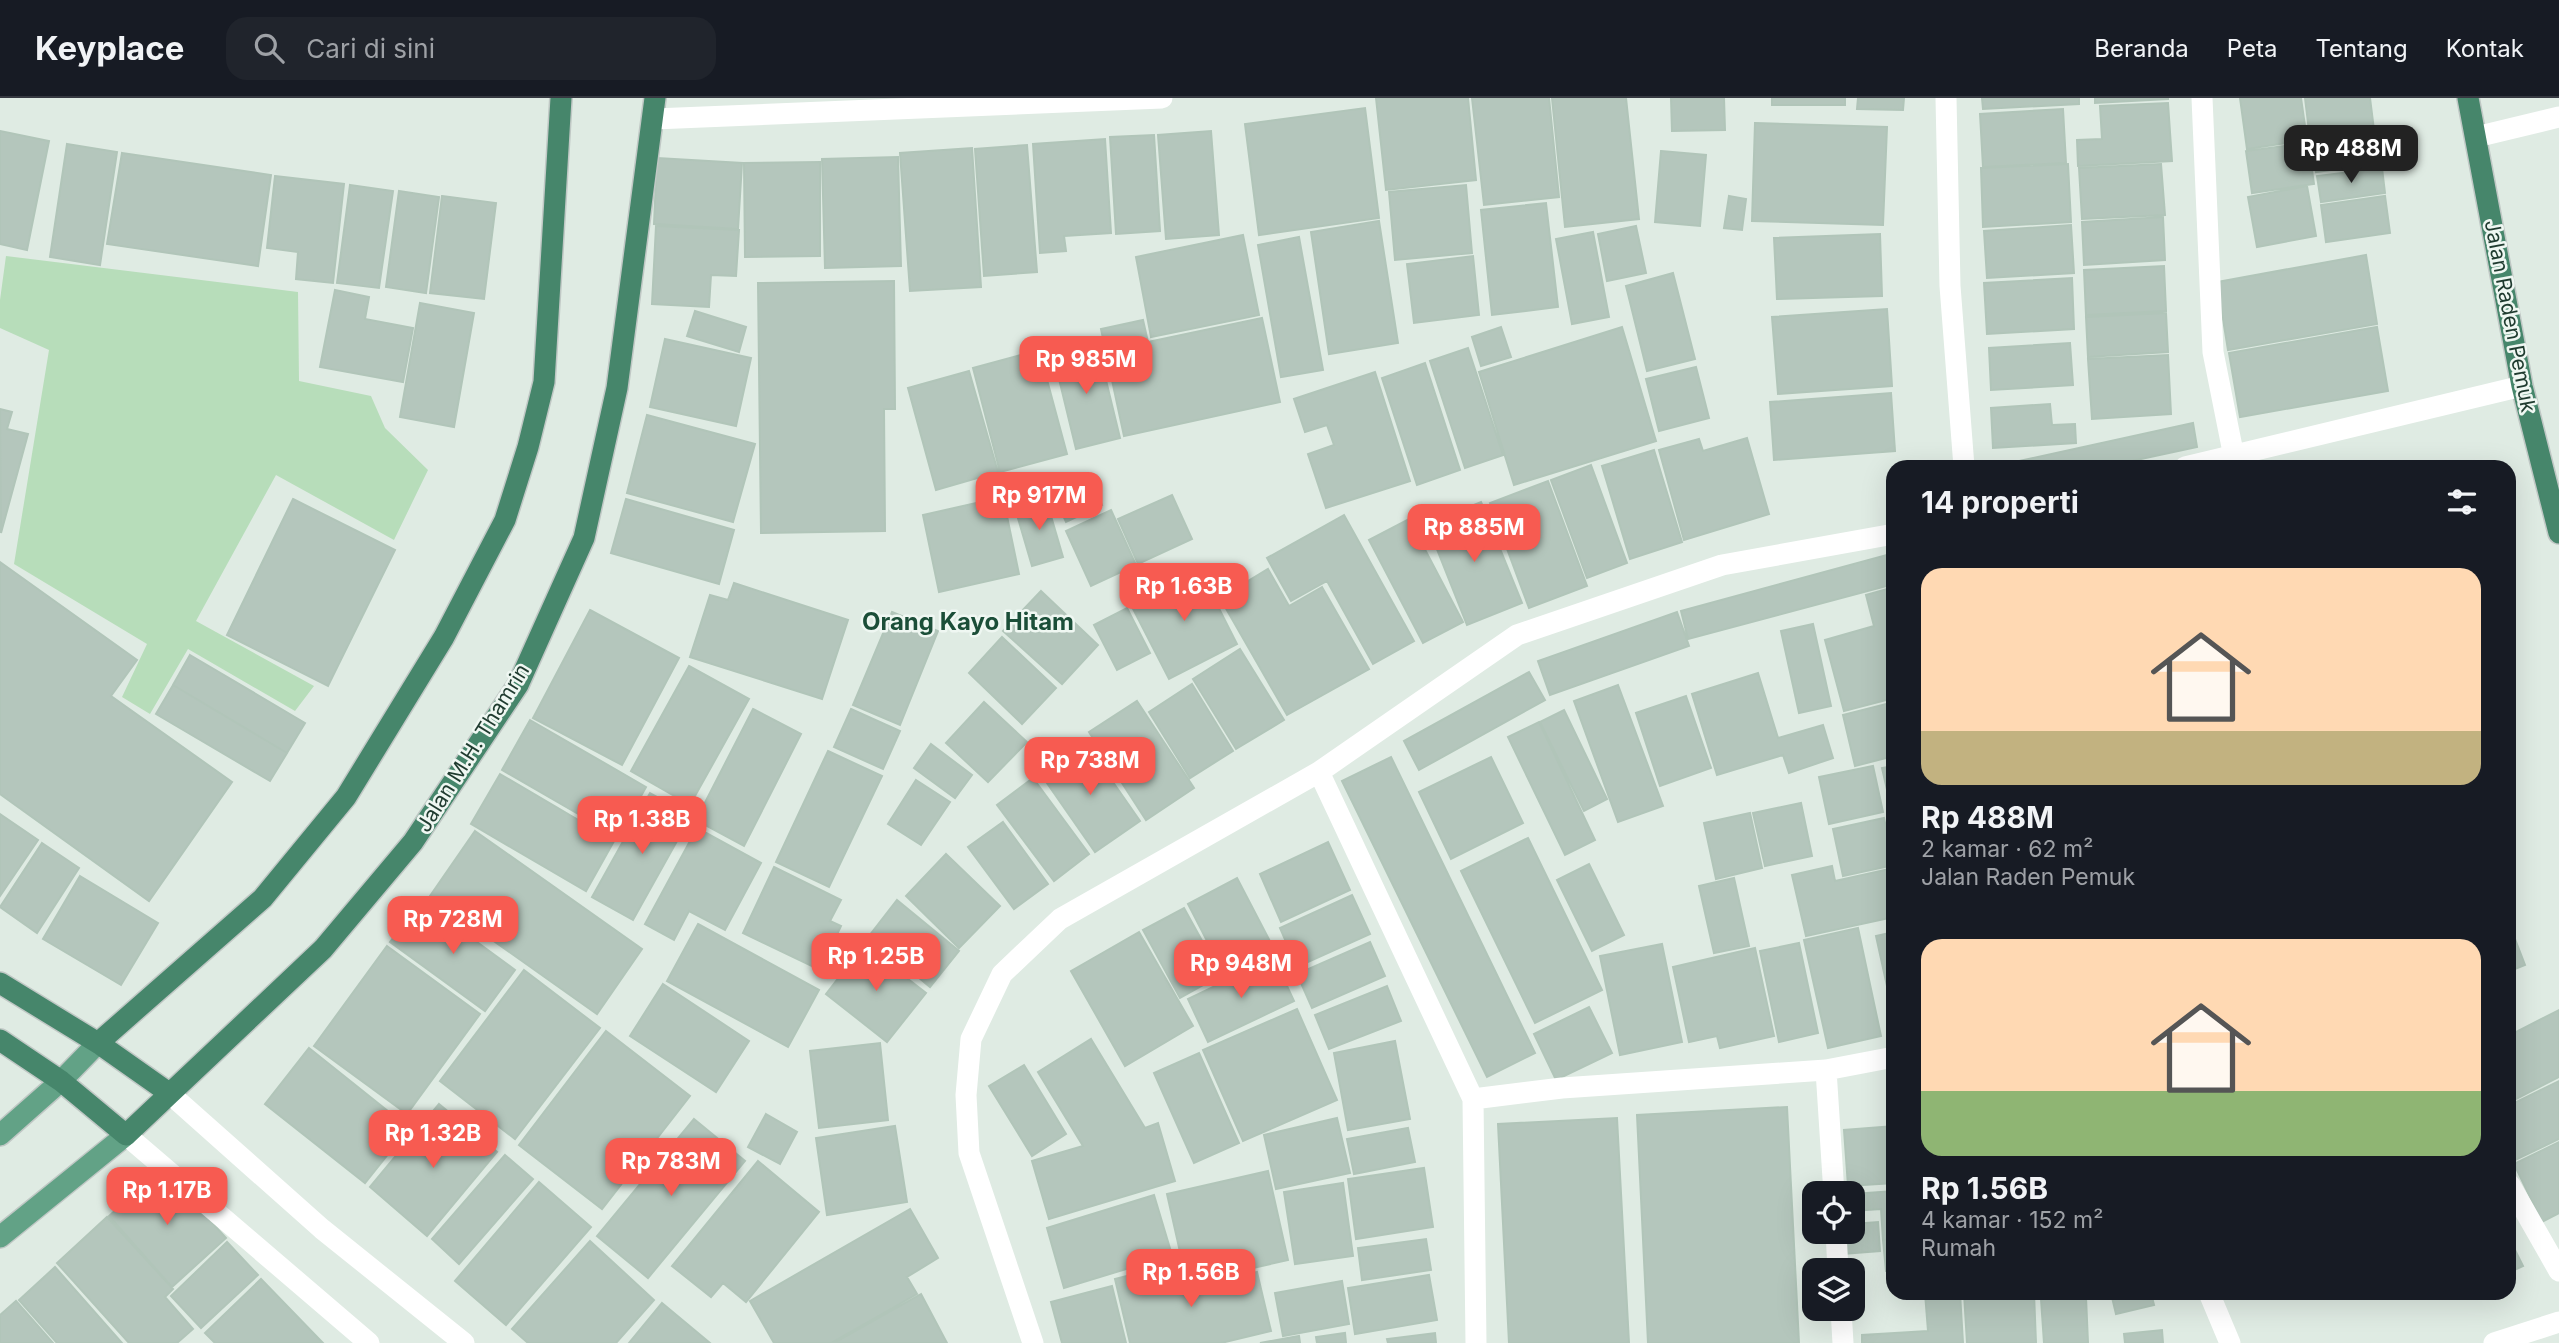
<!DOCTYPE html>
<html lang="id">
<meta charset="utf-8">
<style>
:root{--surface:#171b24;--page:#20242c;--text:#f1f3f6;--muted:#9ea1a6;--line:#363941;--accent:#f75b51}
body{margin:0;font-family:Inter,sans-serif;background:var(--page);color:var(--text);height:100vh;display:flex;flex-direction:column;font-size:26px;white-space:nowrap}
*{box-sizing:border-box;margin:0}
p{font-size:23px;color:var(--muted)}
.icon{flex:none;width:38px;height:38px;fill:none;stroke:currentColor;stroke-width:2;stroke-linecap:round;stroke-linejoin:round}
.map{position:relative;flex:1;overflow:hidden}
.side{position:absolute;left:1886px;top:362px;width:630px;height:840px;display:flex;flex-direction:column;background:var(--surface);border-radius:21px;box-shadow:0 7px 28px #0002}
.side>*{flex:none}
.controls{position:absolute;left:1802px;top:1083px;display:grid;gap:14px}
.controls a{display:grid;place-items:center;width:63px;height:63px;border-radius:14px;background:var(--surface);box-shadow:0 7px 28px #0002;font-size:35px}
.price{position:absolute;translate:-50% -60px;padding:0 16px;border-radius:14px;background:var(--accent);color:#fff;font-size:23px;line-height:46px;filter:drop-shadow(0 2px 4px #0008)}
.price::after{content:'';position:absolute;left:50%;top:42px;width:21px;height:16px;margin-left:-10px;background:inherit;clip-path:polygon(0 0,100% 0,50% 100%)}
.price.current{background:#222;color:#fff}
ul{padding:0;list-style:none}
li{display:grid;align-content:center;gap:14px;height:371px;padding:0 35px}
li span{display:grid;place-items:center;height:217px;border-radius:21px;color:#555}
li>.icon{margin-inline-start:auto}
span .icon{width:126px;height:126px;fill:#fffc;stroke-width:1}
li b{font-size:30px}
h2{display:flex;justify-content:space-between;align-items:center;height:84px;padding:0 35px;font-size:30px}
header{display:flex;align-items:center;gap:42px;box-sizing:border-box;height:98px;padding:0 35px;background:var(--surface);border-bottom:2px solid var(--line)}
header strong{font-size:33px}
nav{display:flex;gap:38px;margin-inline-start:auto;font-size:24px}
.search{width:490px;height:63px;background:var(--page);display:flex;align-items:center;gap:18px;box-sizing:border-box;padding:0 24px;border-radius:21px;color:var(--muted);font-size:26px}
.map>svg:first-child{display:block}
.green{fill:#b7ddba}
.building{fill:#b4c6bc;stroke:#b1c5b9;stroke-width:2}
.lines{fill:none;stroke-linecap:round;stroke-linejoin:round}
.primary-casing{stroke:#c0c8c5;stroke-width:24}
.trunk-casing{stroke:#c0c8c5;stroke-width:24}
.service{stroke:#fff;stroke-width:21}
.minor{stroke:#fff;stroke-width:21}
.primary{stroke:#62a286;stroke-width:21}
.trunk{stroke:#46866b;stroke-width:21}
.labels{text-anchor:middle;stroke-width:5;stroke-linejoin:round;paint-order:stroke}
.street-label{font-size:21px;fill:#1f3b2f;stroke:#eff7f2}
.quarter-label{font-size:24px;font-weight:bold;fill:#1b4e38;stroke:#eff7f2}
</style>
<header>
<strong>Keyplace</strong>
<div class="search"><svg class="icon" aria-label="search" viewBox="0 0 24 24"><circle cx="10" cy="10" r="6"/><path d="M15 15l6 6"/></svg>Cari di sini</div>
<nav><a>Beranda</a><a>Peta</a><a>Tentang</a><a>Kontak</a></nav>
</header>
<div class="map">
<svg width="2559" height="1245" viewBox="0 0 2559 1245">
<rect width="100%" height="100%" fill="#dfebe3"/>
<path class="green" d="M6,158L298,194L299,283L371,298L385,330L428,372L394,442L276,377L196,523L314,588L295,613L188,551L150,616L122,599L147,546L14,466L49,252L0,230V202Z"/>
<path class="building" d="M1376,0H1468L1476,82L1386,92Z
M1472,0H1549L1559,99L1484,107Z
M1552,0H1626L1639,121L1565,129Z
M1671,0H1724L1725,32L1672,33Z
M1772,0H1845V7H1772Z
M1858,0H1904L1903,12L1857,11Z
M1982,0H2079V6L1983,11Z
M2095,0H2168V1L2095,5Z
M2240,0H2301L2307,42L2247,51Z
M2305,0H2370L2374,32L2310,41Z
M2168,5L2172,63L2078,68L2077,42L2102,41L2100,8Z
M1365,10L1379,120L1259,137L1245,26Z
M2063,11L2066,65L1983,69L1980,16Z
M1755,25L1887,29L1883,127L1752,123Z
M0,33L49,43L27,152L0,146Z
M1211,33L1219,137L1166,141L1158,37Z
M2376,34L2380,65L2316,74L2312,42Z
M1154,37L1160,133L1116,136L1110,39Z
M1105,41L1111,135L1064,138L1066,153L1040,155L1033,46Z
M2308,45L2314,86L2252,95L2246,53Z
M67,46L117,54L100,167L50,159Z
M1027,47L1037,174L984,178L975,51Z
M972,50L981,189L910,193L900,55Z
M1661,53L1706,57L1700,128L1655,124Z
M122,55L271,77L258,168L107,146Z
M898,59L901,168L825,170L822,61Z
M657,60L742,65L738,131L654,126Z
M820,64V158L745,159L744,65Z
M2068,66L2071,124L1983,129L1981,70Z
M2161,66L2165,117L2082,121L2079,70Z
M2382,70L2385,95L2321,104L2317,78Z
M275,78L344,86L333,185L296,181L298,154L267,150Z
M350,87L393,93L379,190L337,185Z
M1466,87L1472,155L1395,162L1389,94Z
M2307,88L2316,138L2257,149L2248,99Z
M399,93L439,99L426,195L386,189Z
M442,98L496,105L484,201L430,195Z
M1729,98L1746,101L1742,132L1724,130Z
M2385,98L2390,135L2326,144L2321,107Z
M1546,105L1558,209L1492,217L1481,112Z
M2163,119L2165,162L2084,167L2082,124Z
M1379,123L1398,245L1329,256L1311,134Z
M2071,127L2074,175L1987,180L1984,133Z
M656,128L739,132L736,178L711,177L709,209L652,206Z
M1636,128L1646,175L1607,183L1598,136Z
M1593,134L1609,219L1572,226L1556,141Z
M1880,136L1882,198L1777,201L1774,140Z
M1243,137L1259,217L1151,239L1136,159Z
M1299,139L1323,272L1281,279L1258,147Z
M2366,157L2377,226L2228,252L2217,184Z
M1473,158L1479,217L1414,225L1407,166Z
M2164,168L2166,213L2086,217L2084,172Z
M1673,175L1695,261L1647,273L1626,188Z
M2072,180L2074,231L1987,236L1984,185Z
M894,183L895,311H884L885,433L761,435L758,185Z
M335,192L369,199L365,221L413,230L403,284L320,269Z
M420,205L474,215L454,329L400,319Z
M1887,211L1892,288L1778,296L1772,219Z
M695,213L746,229L739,254L687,238Z
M2166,215L2168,254L2088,259L2086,219Z
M1262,220L1280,304L1124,338L1101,231L1143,222L1148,244Z
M1501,229L1511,259L1481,268L1472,239Z
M1622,229L1656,343L1514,387L1479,274Z
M2377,229L2388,293L2240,319L2229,255Z
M665,241L751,260L736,328L650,309Z
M1097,245L1120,340L1076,351L1053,256Z
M2070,245L2073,287L1991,292L1989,250Z
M1468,250L1503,357L1465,370L1430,263Z
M1039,252L1067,356L1000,374L973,270Z
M2168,257L2171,316L2092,321L2088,261Z
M1425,265L1460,372L1417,387L1382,280Z
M1696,269L1709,320L1659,333L1646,281Z
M969,273L998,374L936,392L908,290Z
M1375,274L1410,383L1326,410L1308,356L1334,347L1327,327L1305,334L1294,301Z
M1891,295L1895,353L1774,362L1770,304Z
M2050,306L2052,327L2075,326L2076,345L1993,350L1991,310Z
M0,311L12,314L7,331L28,336L1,435Z
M647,317L755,346L733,424L627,395Z
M2193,325L2197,349L2104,369H1992Z
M1747,340L1769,416L1684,442L1659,352L1699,341L1703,353Z
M1654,352L1682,444L1630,461L1602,368Z
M1591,367L1627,465L1587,480L1551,382Z
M1548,383L1587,488L1529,510L1490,405Z
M1092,385L1102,407L1066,424L1056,402Z
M1172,397L1192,441L1138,466L1118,421Z
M1003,399L1019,476L939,494L923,417Z
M293,401L395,452L328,588L227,537Z
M626,401L734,432L719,486L611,455Z
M1046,401L1063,459L1032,468L1015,410Z
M1481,404L1522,505L1467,527L1427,426Z
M1111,412L1136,467L1091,488L1066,433Z
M1344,417L1414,543L1373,566L1327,483L1291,503L1267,460Z
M1409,421L1463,524L1423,545L1369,442Z
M1894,455V486L1688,541L1681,513Z
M0,464L137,562L111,598L232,684L149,803L0,696Z
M1198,469L1237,546L1169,581L1130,505Z
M1268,471L1289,508L1322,489L1369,571L1287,617L1220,500Z
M734,485L848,522L822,601L690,559L710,497L728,502Z
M1894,489V600L1844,613L1825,542L1874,528L1866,497Z
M1041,493L1098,547L1062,586L1003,533Z
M1127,510L1150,555L1117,572L1094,527Z
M590,512L679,560L622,667L533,620Z
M892,514L938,533L900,627L853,607Z
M1677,514L1689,548L1550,597L1538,563Z
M1813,526L1831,608L1799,615L1781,533Z
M1002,539L1056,590L1022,626L969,575Z
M1240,551L1284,622L1236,651L1193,581Z
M190,557L305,625L287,655L173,587Z
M689,568L749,601L690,707L631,673Z
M1529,574L1545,602L1419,672L1404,643Z
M1758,575L1778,640L1823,627L1833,660L1789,675L1783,657L1717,677L1692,596Z
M1192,586L1233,653L1190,680L1149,614Z
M173,587L287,655L270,683L156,616Z
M1618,587L1663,708L1618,724L1574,603Z
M1686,598L1711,670L1660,688L1636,615Z
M1137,603L1194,690L1146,722L1089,634Z
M984,604L1027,644L988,684L946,645Z
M1894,604V658L1855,668L1843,617Z
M753,611L801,636L744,748L696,722Z
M851,611L900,633L883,671L834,649Z
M1564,612L1607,701L1584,713L1540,624Z
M530,622L646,689L618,739L502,672Z
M1539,624L1595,742L1565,757L1508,639Z
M1085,644L1140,723L1095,754L1040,675Z
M931,646L972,677L955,700L914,670Z
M828,653L882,678L829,789L776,764Z
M1391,659L1535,955L1487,979L1342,683Z
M1491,659L1523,725L1451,761L1419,694Z
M1873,668L1883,714L1829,726L1819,679Z
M1894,668V722L1882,670Z
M500,676L614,743L586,793L471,726Z
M1033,680L1089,756L1054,783L997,707Z
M916,682L950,704L921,747L888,726Z
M650,695L691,718L633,822L592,799Z
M1801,705L1812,758L1765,768L1753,715Z
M1750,715L1762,770L1716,781L1704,725Z
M0,716L38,742L0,798Z
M1884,720L1894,767L1843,778L1833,731Z
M1003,724L1048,786L1014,811L968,749Z
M697,730L761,765L725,832L689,813L674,842L645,826Z
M475,733L642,851L597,916L430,798Z
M1528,740L1602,892L1535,925L1461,773Z
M1328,744L1350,792L1281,824L1260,776Z
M42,745L79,770L37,835L0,809Z
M946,756L1000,808L959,850L906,798Z
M1589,766L1624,837L1592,853L1557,782Z
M1832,768L1835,783L1894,770V819L1806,838L1792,777Z
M774,769L841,802L830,823L841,828L820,872L743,835Z
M80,778L158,825L121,887L43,841Z
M1237,780L1274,851L1225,878L1188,806Z
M1734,780L1749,848L1714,855L1699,788Z
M1352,797L1370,836L1297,869L1280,830Z
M897,802L959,853L930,889L869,838Z
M421,803L515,872L485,913L390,844Z
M1184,810L1221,877L1180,900L1143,832Z
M698,826L819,892L788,949L667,883Z
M2510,828L2525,867L2510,873Z
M1858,830L1881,938L1828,950L1804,842Z
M1139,834L1193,928L1125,968L1071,873Z
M1894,834V920L1876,838Z
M1370,844L1385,878L1312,910L1297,876Z
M1799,845L1818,935L1779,944L1760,853Z
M1662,846L1682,944L1620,957L1600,858Z
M864,847L926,895L887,944L826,896Z
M387,848L480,916L407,1016L314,948Z
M1755,850L1774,938L1720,950L1717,938L1689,944L1673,869Z
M1274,860L1294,903L1208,944L1188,901Z
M524,872L600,930L515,1041L440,983Z
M663,886L749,943L716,994L630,938Z
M1387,888L1401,923L1329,951L1315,917Z
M1589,909L1612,955L1556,982L1534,936Z
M1297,911L1337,1002L1243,1043L1203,952Z
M2559,912V979L2510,1004V937Z
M606,933L690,998L602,1111L519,1047Z
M1091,941L1145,1030L1158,1025L1175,1083L1049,1121L1032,1063L1083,1048L1038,974Z
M1395,943L1410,1021L1348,1032L1334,955Z
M880,945L888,1022L819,1030L810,953Z
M309,950L409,1030L365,1085L265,1006Z
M1199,955L1239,1045L1194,1065L1154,975Z
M1024,967L1066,1036L1032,1058L989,988Z
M2559,983V1041L2511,1064L2510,1007Z
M439,1006L497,1054L427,1138L370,1089Z
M1787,1009L1799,1245H1648L1637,1017Z
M766,1016L797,1034L780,1066L748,1049Z
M1337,1020L1350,1075L1276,1091L1264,1037Z
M1617,1020L1629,1245H1509L1498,1026Z
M694,1021L745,1063L648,1180L597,1138Z
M895,1028L907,1104L827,1117L816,1040Z
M1894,1028V1085L1848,1088L1844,1032Z
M1408,1030L1415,1064L1354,1076L1347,1041Z
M2559,1044V1115L2542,1124L2514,1066Z
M505,1057L533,1081L459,1166L432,1141Z
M758,1063L819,1114L746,1204L723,1185L711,1199L672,1168Z
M162,1070L226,1140L172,1189L109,1118Z
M1424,1070L1433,1129L1356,1141L1348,1081Z
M1268,1073L1288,1162L1187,1185L1167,1096Z
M539,1084L591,1129L506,1227L455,1183Z
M1343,1085L1353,1158L1295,1166L1284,1094Z
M1894,1093V1141L1883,1142L1881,1111L1853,1113V1096Z
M1154,1097L1172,1157L1064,1190L1047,1130Z
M910,1111L938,1160L907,1179L917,1196L831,1245H774L750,1203Z
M107,1119L173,1191L165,1199L193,1231L177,1245H129L57,1165Z
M1878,1124L1880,1153L1843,1156L1841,1134H1853V1126Z
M1426,1141L1431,1172L1362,1182L1358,1150Z
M1894,1141V1172L1886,1173L1883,1142Z
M2510,1142L2523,1168L2510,1174Z
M590,1143L654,1202L616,1245H528L512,1231Z
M227,1144L258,1177L201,1230L171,1198Z
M1174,1166L1181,1192L1257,1174L1271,1233L1221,1245H1130L1115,1181Z
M55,1169L122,1245H57L19,1202Z
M1429,1177L1437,1222L1355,1236L1348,1190Z
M261,1181L323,1245H215L205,1235Z
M1342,1183L1349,1226L1283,1238L1275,1195Z
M1112,1188L1126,1245H1062L1051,1204Z
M1925,1195H1960L1963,1245H1862V1237L1928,1233Z
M1964,1195H2034L2036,1245H1967Z
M2111,1195H2151L2154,1207L2116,1216Z
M921,1196L947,1245H834Z
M2086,1199L2088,1245H2044L2041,1201Z
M16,1203L53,1245H0V1217Z
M662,1205L710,1245H629Z
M2162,1232L2163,1245H2125L2124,1236Z
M1345,1235L1346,1245H1317L1316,1239Z
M1435,1235L1436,1245H1388L1387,1241Z
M1299,1238L1300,1245H1260Z"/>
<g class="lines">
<defs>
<path id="primary" d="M0,1037L61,983L98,945
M0,1139L126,1037"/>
<path id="trunk" d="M2468,0L2522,288L2559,435
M0,885L98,945L169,995
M0,942L61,983L126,1037L323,851L413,744L518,587L584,440L617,290L655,0
M98,945L263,800L346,699L444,539L505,422L528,349L544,284L561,0"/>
</defs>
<use href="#primary" class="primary-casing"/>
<use href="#trunk" class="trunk-casing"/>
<path class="service" d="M2476,39L2559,19
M169,995L322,1131L464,1245
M126,1037L369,1245"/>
<path class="minor" d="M1946,0L1950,188L1964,369
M2202,0L2213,254L2236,369
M654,21L1162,0
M2185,369L2522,288
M1319,674L1473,1001L1476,1245
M1826,972L1834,1096
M1473,1001L1562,990L1826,972L1894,959
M2510,1087L2559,1173
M1836,1134L1838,1172
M2209,1195L2230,1245
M1841,1211L1843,1245
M1033,1245L969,1055L966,997L971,941L1002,876L1060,821L1319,674L1517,537L1722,467L1894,436
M2494,1245L2559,1224"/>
<use href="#primary" class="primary"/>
<use href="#trunk" class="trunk"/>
</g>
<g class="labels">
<g class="street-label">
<text transform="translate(2510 218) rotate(79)" y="7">Jalan Raden Pemuk</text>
<text transform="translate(473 650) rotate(-58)" y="7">Jalan M.H. Thamrin</text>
</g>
<g class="quarter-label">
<text x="968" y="532">Orang Kayo Hitam</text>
</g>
</g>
</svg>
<div class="controls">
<a><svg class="icon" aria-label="locate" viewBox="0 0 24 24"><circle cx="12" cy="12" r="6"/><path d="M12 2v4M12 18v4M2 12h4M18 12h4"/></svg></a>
<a><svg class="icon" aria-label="layers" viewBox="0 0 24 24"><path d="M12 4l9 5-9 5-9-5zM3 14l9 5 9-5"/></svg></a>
</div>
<b class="price current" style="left:2351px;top:87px">Rp 488M</b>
<b class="price" style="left:1086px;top:298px">Rp 985M</b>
<b class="price" style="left:1039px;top:434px">Rp 917M</b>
<b class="price" style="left:1474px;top:466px">Rp 885M</b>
<b class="price" style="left:1184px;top:525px">Rp 1.63B</b>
<b class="price" style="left:1090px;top:699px">Rp 738M</b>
<b class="price" style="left:642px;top:758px">Rp 1.38B</b>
<b class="price" style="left:453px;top:858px">Rp 728M</b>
<b class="price" style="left:876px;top:895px">Rp 1.25B</b>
<b class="price" style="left:1241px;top:902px">Rp 948M</b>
<b class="price" style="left:433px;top:1072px">Rp 1.32B</b>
<b class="price" style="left:671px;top:1100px">Rp 783M</b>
<b class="price" style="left:167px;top:1129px">Rp 1.17B</b>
<b class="price" style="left:1191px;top:1211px">Rp 1.56B</b>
<section class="side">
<h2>14 properti<svg class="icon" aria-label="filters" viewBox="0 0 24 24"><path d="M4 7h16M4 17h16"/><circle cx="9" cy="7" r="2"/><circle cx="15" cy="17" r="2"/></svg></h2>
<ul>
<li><span style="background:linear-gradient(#ffd9b3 75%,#c2b280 0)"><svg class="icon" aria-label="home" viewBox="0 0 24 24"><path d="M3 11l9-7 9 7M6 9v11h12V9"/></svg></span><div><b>Rp 488M</b><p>2 kamar · 62 m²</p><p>Jalan Raden Pemuk</p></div></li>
<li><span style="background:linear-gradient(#ffd9b3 70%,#8fb573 0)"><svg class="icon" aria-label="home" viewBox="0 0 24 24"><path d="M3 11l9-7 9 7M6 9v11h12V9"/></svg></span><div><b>Rp 1.56B</b><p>4 kamar · 152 m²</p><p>Rumah</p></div></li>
</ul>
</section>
</div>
